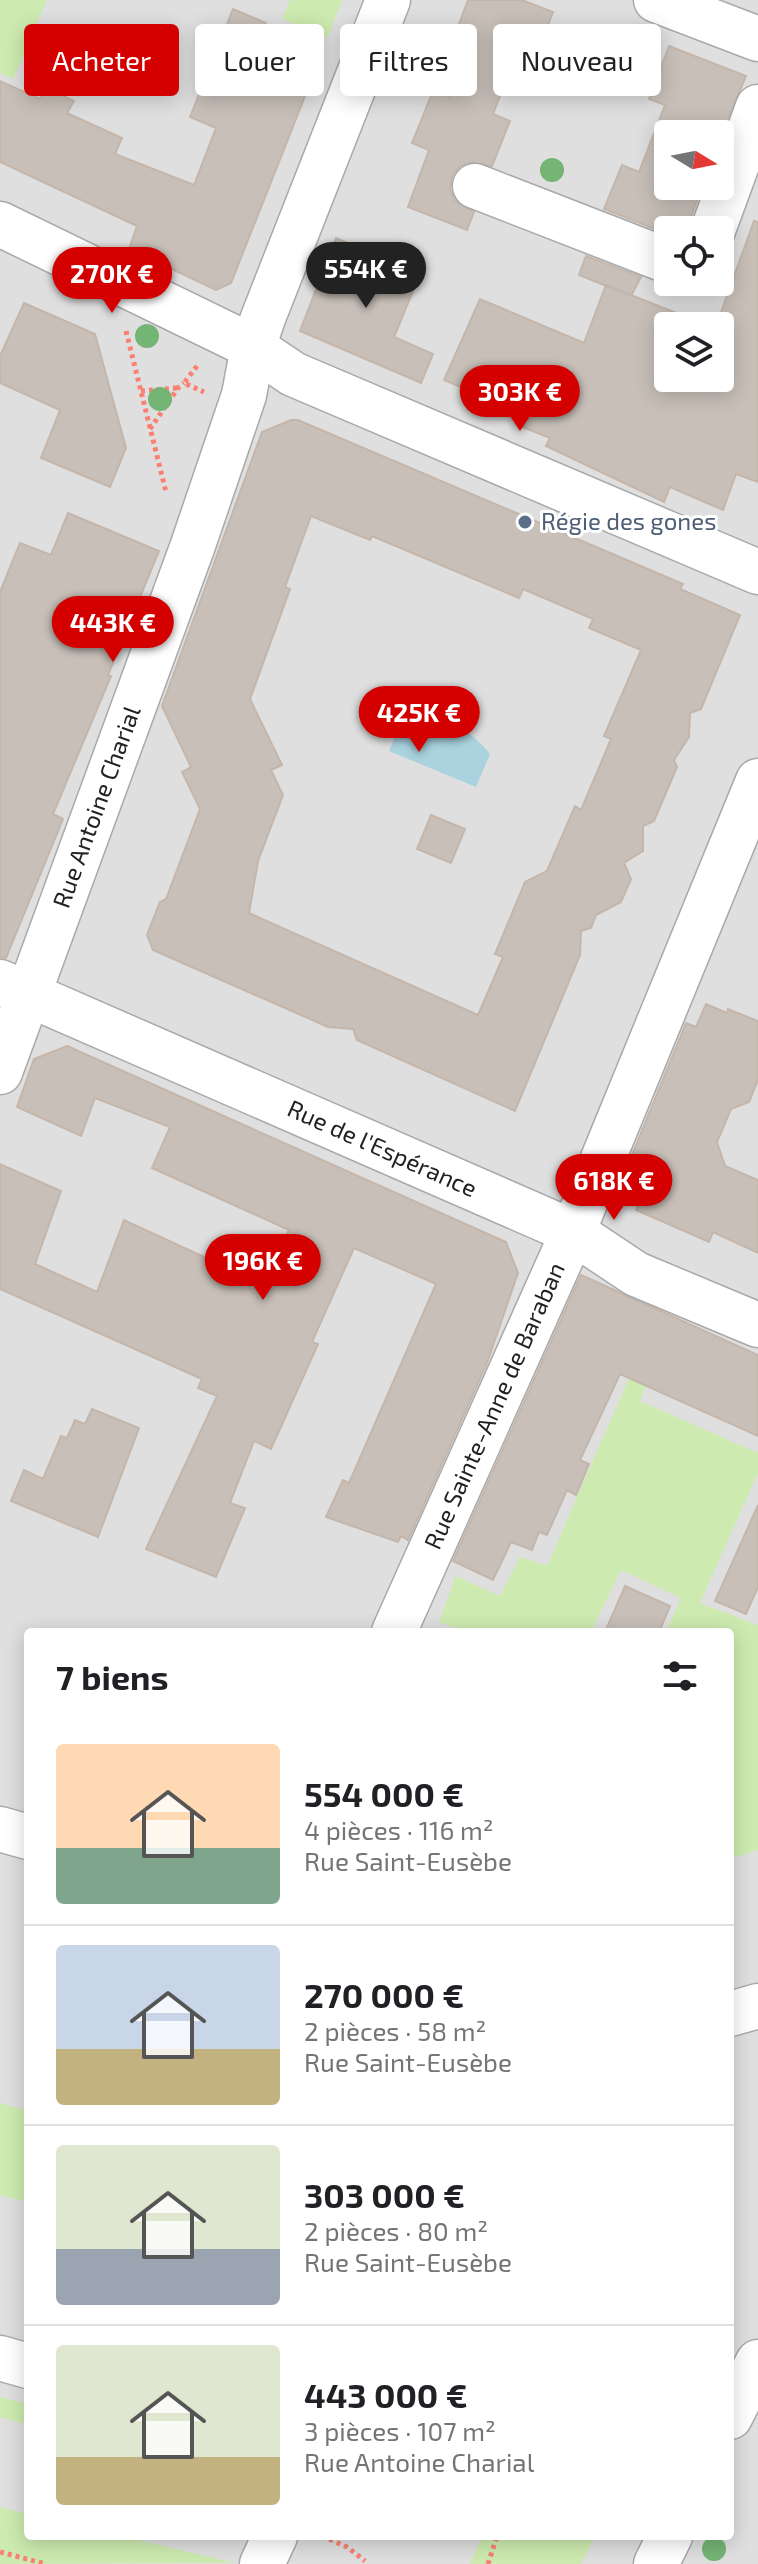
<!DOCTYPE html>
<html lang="fr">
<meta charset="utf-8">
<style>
:root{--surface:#fff;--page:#f2f2f2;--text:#202124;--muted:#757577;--line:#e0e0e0;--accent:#d40000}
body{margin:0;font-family:"Exo 2",sans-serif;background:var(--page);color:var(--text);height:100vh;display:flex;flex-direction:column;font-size:30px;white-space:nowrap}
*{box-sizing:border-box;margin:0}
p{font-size:26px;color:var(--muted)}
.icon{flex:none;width:44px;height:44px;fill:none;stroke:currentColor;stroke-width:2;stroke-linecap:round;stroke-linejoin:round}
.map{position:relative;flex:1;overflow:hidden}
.details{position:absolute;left:24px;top:1628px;width:710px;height:912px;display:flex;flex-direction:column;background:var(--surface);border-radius:8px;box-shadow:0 4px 20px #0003}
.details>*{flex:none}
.top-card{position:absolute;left:24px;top:24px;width:710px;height:72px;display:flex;gap:16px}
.needle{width:52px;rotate:100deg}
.tools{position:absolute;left:654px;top:120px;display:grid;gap:16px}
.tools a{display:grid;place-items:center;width:80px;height:80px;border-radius:8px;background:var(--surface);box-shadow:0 4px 20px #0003;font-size:40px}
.price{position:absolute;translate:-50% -68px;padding:0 18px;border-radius:28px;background:var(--accent);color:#fff;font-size:26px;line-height:52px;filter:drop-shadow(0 2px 4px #0008)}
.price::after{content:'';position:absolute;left:50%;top:48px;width:24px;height:18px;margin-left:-12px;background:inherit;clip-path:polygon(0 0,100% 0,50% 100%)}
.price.selected{background:#222;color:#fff}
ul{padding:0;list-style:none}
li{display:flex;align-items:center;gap:24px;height:200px;padding:0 32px}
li+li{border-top:2px solid var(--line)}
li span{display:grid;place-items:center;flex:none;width:224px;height:160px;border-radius:8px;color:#555}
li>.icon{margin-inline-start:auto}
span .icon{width:96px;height:96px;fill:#fffc;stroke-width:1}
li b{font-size:34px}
h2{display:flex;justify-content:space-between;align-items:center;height:96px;padding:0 32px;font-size:34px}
.pill{padding:0 28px;border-radius:8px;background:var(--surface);box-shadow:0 4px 20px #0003;font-size:28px;line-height:72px}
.pill.selected{background:var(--accent);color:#fff}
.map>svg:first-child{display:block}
.residential{fill:#e0dfdf;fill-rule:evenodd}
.grass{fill:#cdebb0}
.water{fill:#aad3df}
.building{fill:#c7bfb8;stroke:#c4b6ab;stroke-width:2;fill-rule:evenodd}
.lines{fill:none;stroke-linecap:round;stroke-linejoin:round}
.minor-casing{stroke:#a9a9a9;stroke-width:47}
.path{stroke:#fa8072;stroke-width:5;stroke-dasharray:4 4;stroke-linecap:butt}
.minor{stroke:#fff;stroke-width:44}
.tree{fill:#74b475}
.service-dot{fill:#5c6f8a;stroke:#fff;stroke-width:3}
.labels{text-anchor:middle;stroke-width:6;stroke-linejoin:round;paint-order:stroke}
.service-label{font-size:24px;fill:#4e5e75;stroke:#fff;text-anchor:start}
.street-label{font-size:24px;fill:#222;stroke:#fff}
</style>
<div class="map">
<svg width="758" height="2564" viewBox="0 0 758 2564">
<rect width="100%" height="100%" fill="#f2efe9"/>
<path class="residential" d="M0,0H758V2564H0ZM668,134H720V186H668ZM668,230H720V282H668ZM668,326H720V378H668ZM28,1632H730V2536H28Z"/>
<path class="grass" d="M0,0H47L13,79L0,73Z
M290,0H342L328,37L282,19Z
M633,1369L649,1377L640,1401L758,1453V1473L700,1603L758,1625V1850L730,1859V1632H666L681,1598L621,1570L591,1632H466L439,1622L456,1576L500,1596L520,1557L547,1566Z
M0,2103L28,2111V2202L0,2195Z
M0,2397L28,2404V2425L0,2417Z
M0,2507L28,2514V2536H121L235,2563L0,2564Z
M482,2536H595L581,2564H470Z"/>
<path class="water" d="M414,717C446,718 470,729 490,754L476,787L389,751L403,719Z"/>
<path class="building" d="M468,0H522L553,12L532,65L515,58L493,114L510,121L492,166L470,162L460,166L452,176L450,189L455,201L474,212L467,230L408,207L429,150L412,143L433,91L449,97L472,41L455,35Z
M233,9L266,23L251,62L309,86L231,283L216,290L129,249L137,226L0,162V81L40,99L46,88L74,101L67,113L122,138L115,154L194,185L216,128L190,117Z
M669,46L746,76L724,128L709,123L705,134H668V186H684L683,189L699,195L686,230H668V234L604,209L622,165L639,172L665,105L649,99Z
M754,221L758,222V482L736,474L723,510L670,487L664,502L546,446L550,438L520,426L525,414L444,380L480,299L584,343L606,285L709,326H668V378H720V326H716Z
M336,238L420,274L394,337L433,354L421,383L300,331Z
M586,256L641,277L631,296L579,275Z
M24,303L95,334L126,448L110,487L41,458L60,410L0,383V356Z
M291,420H298L683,584L680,589L740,615L701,709L690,713L689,737L674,760L677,767L654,821L643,826V851L624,863L631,879L621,902L596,915L591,928L581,931L580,955L515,1111L357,1040L353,1029L328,1027L153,950L147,935L160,902L166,899L200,809L182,772L191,767L162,706L262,432ZM311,516L370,540L372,536L519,598L523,589L593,619L589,628L641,650L604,736L611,739L581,810L575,806L547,871L525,882L495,954L503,957L478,1015L249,913L258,861L283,795L271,770L282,765L250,699L290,589L285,587Z
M68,513L159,551L108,675L111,676L53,814L63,819L6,958L0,957V592L20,543L51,555Z
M431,815L465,829L451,863L417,849Z
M706,1004L727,1013L728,1009L758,1021V1080L749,1102L731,1109L717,1142L725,1166L758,1180V1253L713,1232L709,1242L636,1210L646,1188L623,1177L686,1023L696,1027Z
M67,1046L506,1242L518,1273L487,1363L408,1540L401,1536L398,1542L326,1517L343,1480L349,1483L436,1284L354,1248L312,1342L318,1344L271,1449L254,1441L230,1503L245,1508L216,1577L146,1549L217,1396L198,1388L202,1379L0,1289V1164L61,1191L35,1264L97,1292L124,1220L265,1285L289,1230L152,1168L170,1127L95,1098L81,1136L17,1107L34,1059Z
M581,1275L758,1355V1436L620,1374L580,1460L589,1464L576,1495L567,1490L547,1535L539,1532L532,1550L511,1542L493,1580L453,1561Z
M92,1409L139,1428L98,1537L11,1501L24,1470L43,1479L61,1436L67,1438L75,1420L85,1424Z
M758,1505V1587L746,1614L715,1601Z
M625,1586L670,1606L659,1632H605Z"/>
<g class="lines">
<defs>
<path id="minor" d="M656,0L758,39
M475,186L668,261
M0,224L253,347L293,374L758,572
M713,230L758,107
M0,982L573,1232L636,1274L758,1325
M0,1072L193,545L244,395L253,347L263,318L388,0
M394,1632L573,1232L758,781
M0,1829L28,1837
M730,2014L758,2006
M0,2358L28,2366
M730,2417L758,2362
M262,2564L275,2536
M656,2564L670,2536"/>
</defs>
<use href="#minor" class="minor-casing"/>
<path class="path" d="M126,331L166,492
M197,366L184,383L204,392
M141,391L177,388
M150,429L178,388L184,383
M322,2536L347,2547L365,2561
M0,2552L46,2564
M488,2564L497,2536"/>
<use href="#minor" class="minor"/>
</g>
<g class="tree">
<circle cx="589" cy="67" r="12"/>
<circle cx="552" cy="170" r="12"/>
<circle cx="147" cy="336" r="12"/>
<circle cx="160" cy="399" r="12"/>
<circle cx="714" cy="2549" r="12"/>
</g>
<circle class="service-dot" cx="525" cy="522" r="8"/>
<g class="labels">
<g class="service-label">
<text x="541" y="530">Régie des gones</text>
</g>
<g class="street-label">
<text transform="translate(97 807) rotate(-70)" y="8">Rue Antoine Charial</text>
<text transform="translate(382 1149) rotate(24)" y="8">Rue de l'Espérance</text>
<text transform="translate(495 1406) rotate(-66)" y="8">Rue Sainte-Anne de Baraban</text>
</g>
</g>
</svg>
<div class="tools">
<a><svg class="needle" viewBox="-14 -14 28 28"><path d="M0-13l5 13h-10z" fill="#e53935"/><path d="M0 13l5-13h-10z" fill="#757577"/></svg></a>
<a><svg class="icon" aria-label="locate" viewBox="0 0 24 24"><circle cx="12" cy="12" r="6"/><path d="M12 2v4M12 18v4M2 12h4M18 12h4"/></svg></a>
<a><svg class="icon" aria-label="layers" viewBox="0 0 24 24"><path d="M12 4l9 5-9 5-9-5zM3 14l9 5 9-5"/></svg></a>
</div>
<b class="price selected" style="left:366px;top:310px">554K €</b>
<b class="price" style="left:112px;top:315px">270K €</b>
<b class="price" style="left:520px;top:433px">303K €</b>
<b class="price" style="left:113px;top:664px">443K €</b>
<b class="price" style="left:419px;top:754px">425K €</b>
<b class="price" style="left:614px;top:1222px">618K €</b>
<b class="price" style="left:263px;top:1302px">196K €</b>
<div class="top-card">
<a class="pill selected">Acheter</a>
<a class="pill">Louer</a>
<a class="pill">Filtres</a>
<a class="pill">Nouveau</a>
</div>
<section class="details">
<h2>7 biens<svg class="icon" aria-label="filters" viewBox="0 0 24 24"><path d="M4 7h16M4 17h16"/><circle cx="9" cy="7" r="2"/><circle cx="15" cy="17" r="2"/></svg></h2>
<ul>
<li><span style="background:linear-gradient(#ffd9b3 65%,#7fa58c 0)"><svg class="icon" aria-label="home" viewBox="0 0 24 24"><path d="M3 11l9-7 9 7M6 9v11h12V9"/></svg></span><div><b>554 000 €</b><p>4 pièces · 116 m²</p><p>Rue Saint-Eusèbe</p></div></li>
<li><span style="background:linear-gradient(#c9d6e8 65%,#c2b280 0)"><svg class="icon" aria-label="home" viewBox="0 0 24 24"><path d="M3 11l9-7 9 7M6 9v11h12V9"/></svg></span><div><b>270 000 €</b><p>2 pièces · 58 m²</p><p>Rue Saint-Eusèbe</p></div></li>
<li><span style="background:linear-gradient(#dfe7d0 65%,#9aa5b1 0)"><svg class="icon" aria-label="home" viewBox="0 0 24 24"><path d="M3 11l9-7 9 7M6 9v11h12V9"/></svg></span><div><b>303 000 €</b><p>2 pièces · 80 m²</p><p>Rue Saint-Eusèbe</p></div></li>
<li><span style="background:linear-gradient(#dfe7d0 70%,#c2b280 0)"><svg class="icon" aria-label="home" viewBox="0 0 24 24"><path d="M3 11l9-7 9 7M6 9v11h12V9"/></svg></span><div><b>443 000 €</b><p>3 pièces · 107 m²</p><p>Rue Antoine Charial</p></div></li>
</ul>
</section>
</div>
